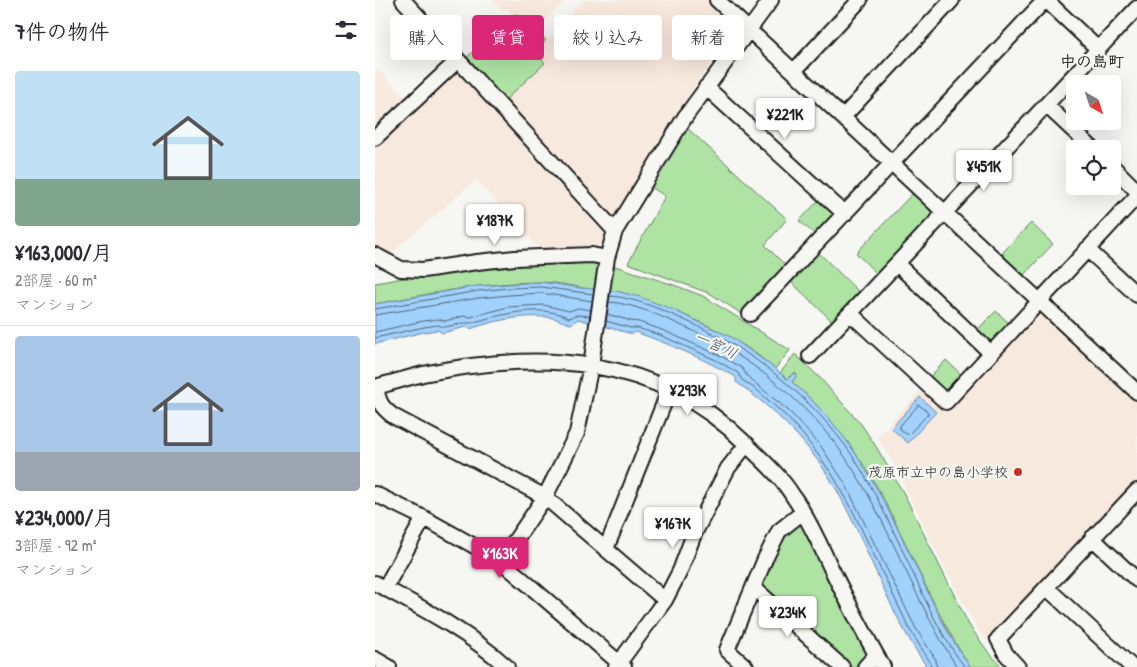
<!DOCTYPE html>
<html lang="ja">
<meta charset="utf-8">
<style>
:root{--surface:#fff;--page:#f2f2f3;--text:#2b2b33;--muted:#7c7c81;--line:#e1e1e2;--accent:#db2777}
body{margin:0;font-family:"Patrick Hand","Klee One",sans-serif;background:var(--page);color:var(--text);height:100vh;display:flex;flex-direction:column;font-size:19px;white-space:nowrap}
*{box-sizing:border-box;margin:0}
p{font-size:16px;color:var(--muted)}
.icon{flex:none;width:28px;height:28px;fill:none;stroke:currentColor;stroke-width:2;stroke-linecap:round;stroke-linejoin:round}
.map{position:relative;flex:1;overflow:hidden}
.details{display:flex;flex-direction:column;background:var(--surface);width:375px}
.details>*{flex:none}
.guide{position:absolute;left:15px;top:15px;width:475px;height:45px;display:flex;gap:10px}
.needle{width:32px;rotate:141deg}
.controls{position:absolute;left:691px;top:75px;display:grid;gap:10px}
.controls a{display:grid;place-items:center;width:55px;height:55px;border-radius:5px;background:var(--surface);box-shadow:0 5px 20px #0002;font-size:25px}
.price{position:absolute;translate:-50% -42px;padding:0 11px;border-radius:5px;background:#fff;color:#222;font-size:16px;line-height:32px;filter:drop-shadow(0 1px 2px #0008)}
.price::after{content:'';position:absolute;left:50%;top:30px;width:15px;height:11px;margin-left:-8px;background:inherit;clip-path:polygon(0 0,100% 0,50% 100%)}
.price.on{background:var(--accent);color:#fff}
ul{padding:0;list-style:none}
li{display:grid;align-content:center;gap:10px;height:265px;padding:0 15px}
li+li{border-top:1px solid var(--line)}
li span{display:grid;place-items:center;height:155px;border-radius:5px;color:#555}
li>.icon{margin-inline-start:auto}
span .icon{width:90px;height:90px;fill:#fffc;stroke-width:1}
li b{font-size:21px}
h2{display:flex;justify-content:space-between;align-items:center;height:60px;padding:0 15px;font-size:21px}
.pill{padding:0 18px;border-radius:5px;background:var(--surface);box-shadow:0 5px 20px #0002;font-size:18px;line-height:45px}
.pill.on{background:var(--accent);color:#fff}
main{display:flex;flex:1;min-height:0}
.map>svg:first-child{display:block}
.built{fill:#f8e9de}
.green{fill:#aee3a4;stroke:#658060}
.water{fill:#a1d1fd;stroke:#6c89a3}
.lines{fill:none;stroke-linecap:round;stroke-linejoin:round}
.shore{stroke:#516476;stroke-width:1}
.minor-casing{stroke:#1c1c1c;stroke-width:18}
.minor{stroke:#f6f6f2;stroke-width:14}
.poi-dot{fill:#c8321e;stroke:#f6f6f2;stroke-width:2}
.labels{text-anchor:middle;stroke-width:4.5;stroke-linejoin:round;paint-order:stroke}
.poi-label{font-size:14px;fill:#1c1c1c;stroke:#f6f6f2;text-anchor:end}
.water-label{font-size:15px;font-style:italic;fill:#445260;stroke:#f6f6f2}
.quarter-label{font-size:16px;font-weight:bold;fill:#1c1c1c;stroke:#f6f6f2}
</style>
<main>
<section class="details">
<h2>7件の物件<svg class="icon" aria-label="filters" viewBox="0 0 24 24"><path d="M4 7h16M4 17h16"/><circle cx="9" cy="7" r="2"/><circle cx="15" cy="17" r="2"/></svg></h2>
<ul>
<li><span style="background:linear-gradient(#bfe0f5 70%,#7fa58c 0)"><svg class="icon" aria-label="home" viewBox="0 0 24 24"><path d="M3 11l9-7 9 7M6 9v11h12V9"/></svg></span><div><b>¥163,000/月</b><p>2部屋 · 60 m²</p><p>マンション</p></div></li>
<li><span style="background:linear-gradient(#a9c7e8 75%,#9aa5b1 0)"><svg class="icon" aria-label="home" viewBox="0 0 24 24"><path d="M3 11l9-7 9 7M6 9v11h12V9"/></svg></span><div><b>¥234,000/月</b><p>3部屋 · 92 m²</p><p>マンション</p></div></li>
</ul>
</section>
<div class="map">
<svg width="762" height="667" viewBox="0 0 762 667">
<rect width="100%" height="100%" fill="#f6f6f2"/>
<filter id="ink" filterUnits="userSpaceOnUse"><feTurbulence type="fractalNoise" baseFrequency=".02" numOctaves="2"/><feDisplacementMap in="SourceGraphic" scale="10" xChannelSelector="R" yChannelSelector="G"/><feConvolveMatrix kernelMatrix="1 2 1 2 8 2 1 2 1" color-interpolation-filters="sRGB"/></filter>
<g filter="url(#ink)">
<path class="built" d="M117,0H190L162,31L143,14L136,16L133,8L128,10Z
M208,0H332L359,25L360,33L324,79L239,216L228,212L127,103L170,64L161,53Z
M84,65L230,229L227,247L167,251L101,180L13,256L0,247V143Z
M3,70L33,100L0,131V73Z
M659,312H667L762,401V483L612,642L599,623L570,569L518,462L502,437L549,387L571,407Z"/>
<path class="green" d="M142,14L171,40L161,53L170,63L127,103L88,61L136,16Z
M311,127L412,219L390,245L412,267L367,314L336,294L253,263L290,196L273,185Z
M538,193L555,208L556,217L502,274L481,253Z
M446,198L459,211V217L441,235L424,221Z
M656,223L678,244L648,276L628,259V252Z
M441,250L485,293L457,321L413,279Z
M214,260L227,263L222,290C203,288 184,282 165,282C109,282 54,294 0,304V283L99,266Z
M237,265L299,285L328,296L415,350L400,369C365,338 322,319 278,303C264,297 249,292 234,291Z
M621,311L636,325L618,344L611,345L599,333Z
M420,354L445,378L486,424L500,445L529,494L594,625L611,649L627,667H596L592,662C556,606 533,543 501,485C478,446 451,411 417,382L422,375L419,373L412,379L405,373Z
M571,360L589,377L572,395L551,381Z
M425,521L429,522L495,656L485,667H474L386,588V582L406,535Z"/>
<path class="water" d="M166,282L206,288L241,291L265,297L294,308L356,337L397,366L412,379L420,373L422,375L417,382C480,436 506,494 541,567C557,601 573,638 596,667H552C511,609 491,538 454,477C430,439 398,408 361,382V377C328,359 295,344 260,332L257,334L203,319L196,324C187,322 180,317 170,317C144,315 119,321 95,329L91,327L67,333L63,330L49,332L0,344V304L102,286Z
M545,397L561,412L533,443L516,428Z"/>
<g class="lines">
<path class="shore" d="M235,296C265,298 300,316 327,328C388,357 449,409 484,466C500,492 513,520 526,547C545,587 562,632 590,667
M234,302C263,304 296,321 323,333C384,362 442,412 478,469C518,532 541,604 582,667
M0,309L103,291L134,288L166,287L218,294
M232,314L256,321L264,322L287,330L344,355L367,368L372,376L416,413L445,445L471,485L540,627L561,660L562,667
M0,315L104,298L135,295L166,293L217,301
M231,321L256,328H262L285,335L341,360L363,373L367,380L382,390L412,417L430,437L457,474L474,503L535,630L555,662L556,667
M0,332L48,321L63,319L70,321L89,316L96,317L133,307L169,305L194,311L203,308L216,310
M0,338L49,327L63,325L69,327L90,323H96C124,315 167,303 194,318L202,315L215,316
M544,405L552,411L553,414L534,434H531L525,429V426Z"/>
<defs>
<path id="minor" d="M28,0L240,231
M342,0L762,392
M671,0L723,49
M419,71L485,0
M331,87L470,214
M671,105L718,149
M468,117L577,0
M0,138L83,60
M738,167L762,191
M712,249L762,295
M0,255L26,269L48,270L102,262L140,258L217,255L232,258
M522,264L616,353
M375,314L670,0
M476,314L571,402L762,196
M435,356L762,8
M0,387C16,383 32,378 48,374C165,350 280,354 370,443C387,460 405,475 418,496C434,519 445,545 457,570C473,603 490,635 508,667
M1,387C4,402 5,406 18,416L170,497L290,600
M0,494L49,518L126,561L249,667
M717,538L762,580
M231,549L295,388
M126,561L170,497L202,433L216,365L232,258L240,231L310,117L396,0
M0,583C45,607 94,632 132,667
M10,588L49,518
M379,588L467,667
M672,588L757,667
M0,659L14,667
M241,667L290,600L305,571L319,534L353,468L372,444
M371,667L352,650L390,559L404,531L428,512
M490,667L501,655
M643,667L631,654L623,639L762,491"/>
</defs>
<use href="#minor" class="minor-casing"/>
<use href="#minor" class="minor"/>
</g>
</g>
<circle class="poi-dot" cx="643" cy="472" r="5"/>
<g class="labels">
<g class="poi-label">
<text x="633" y="477">茂原市立中の島小学校</text>
</g>
<g class="water-label">
<text transform="translate(341 345) rotate(25)" y="5">一宮川</text>
</g>
<g class="quarter-label">
<text x="717" y="67">中の島町</text>
</g>
</g>
</svg>
<div class="controls">
<a><svg class="needle" viewBox="-14 -14 28 28"><path d="M0-13l5 13h-10z" fill="#e53935"/><path d="M0 13l5-13h-10z" fill="#7c7c81"/></svg></a>
<a><svg class="icon" aria-label="locate" viewBox="0 0 24 24"><circle cx="12" cy="12" r="6"/><path d="M12 2v4M12 18v4M2 12h4M18 12h4"/></svg></a>
</div>
<b class="price" style="left:410px;top:140px">¥221K</b>
<b class="price" style="left:609px;top:192px">¥451K</b>
<b class="price" style="left:120px;top:246px">¥187K</b>
<b class="price" style="left:313px;top:416px">¥293K</b>
<b class="price" style="left:298px;top:549px">¥167K</b>
<b class="price on" style="left:125px;top:579px">¥163K</b>
<b class="price" style="left:413px;top:638px">¥234K</b>
<div class="guide">
<a class="pill">購入</a>
<a class="pill on">賃貸</a>
<a class="pill">絞り込み</a>
<a class="pill">新着</a>
</div>
</div>
</main>
